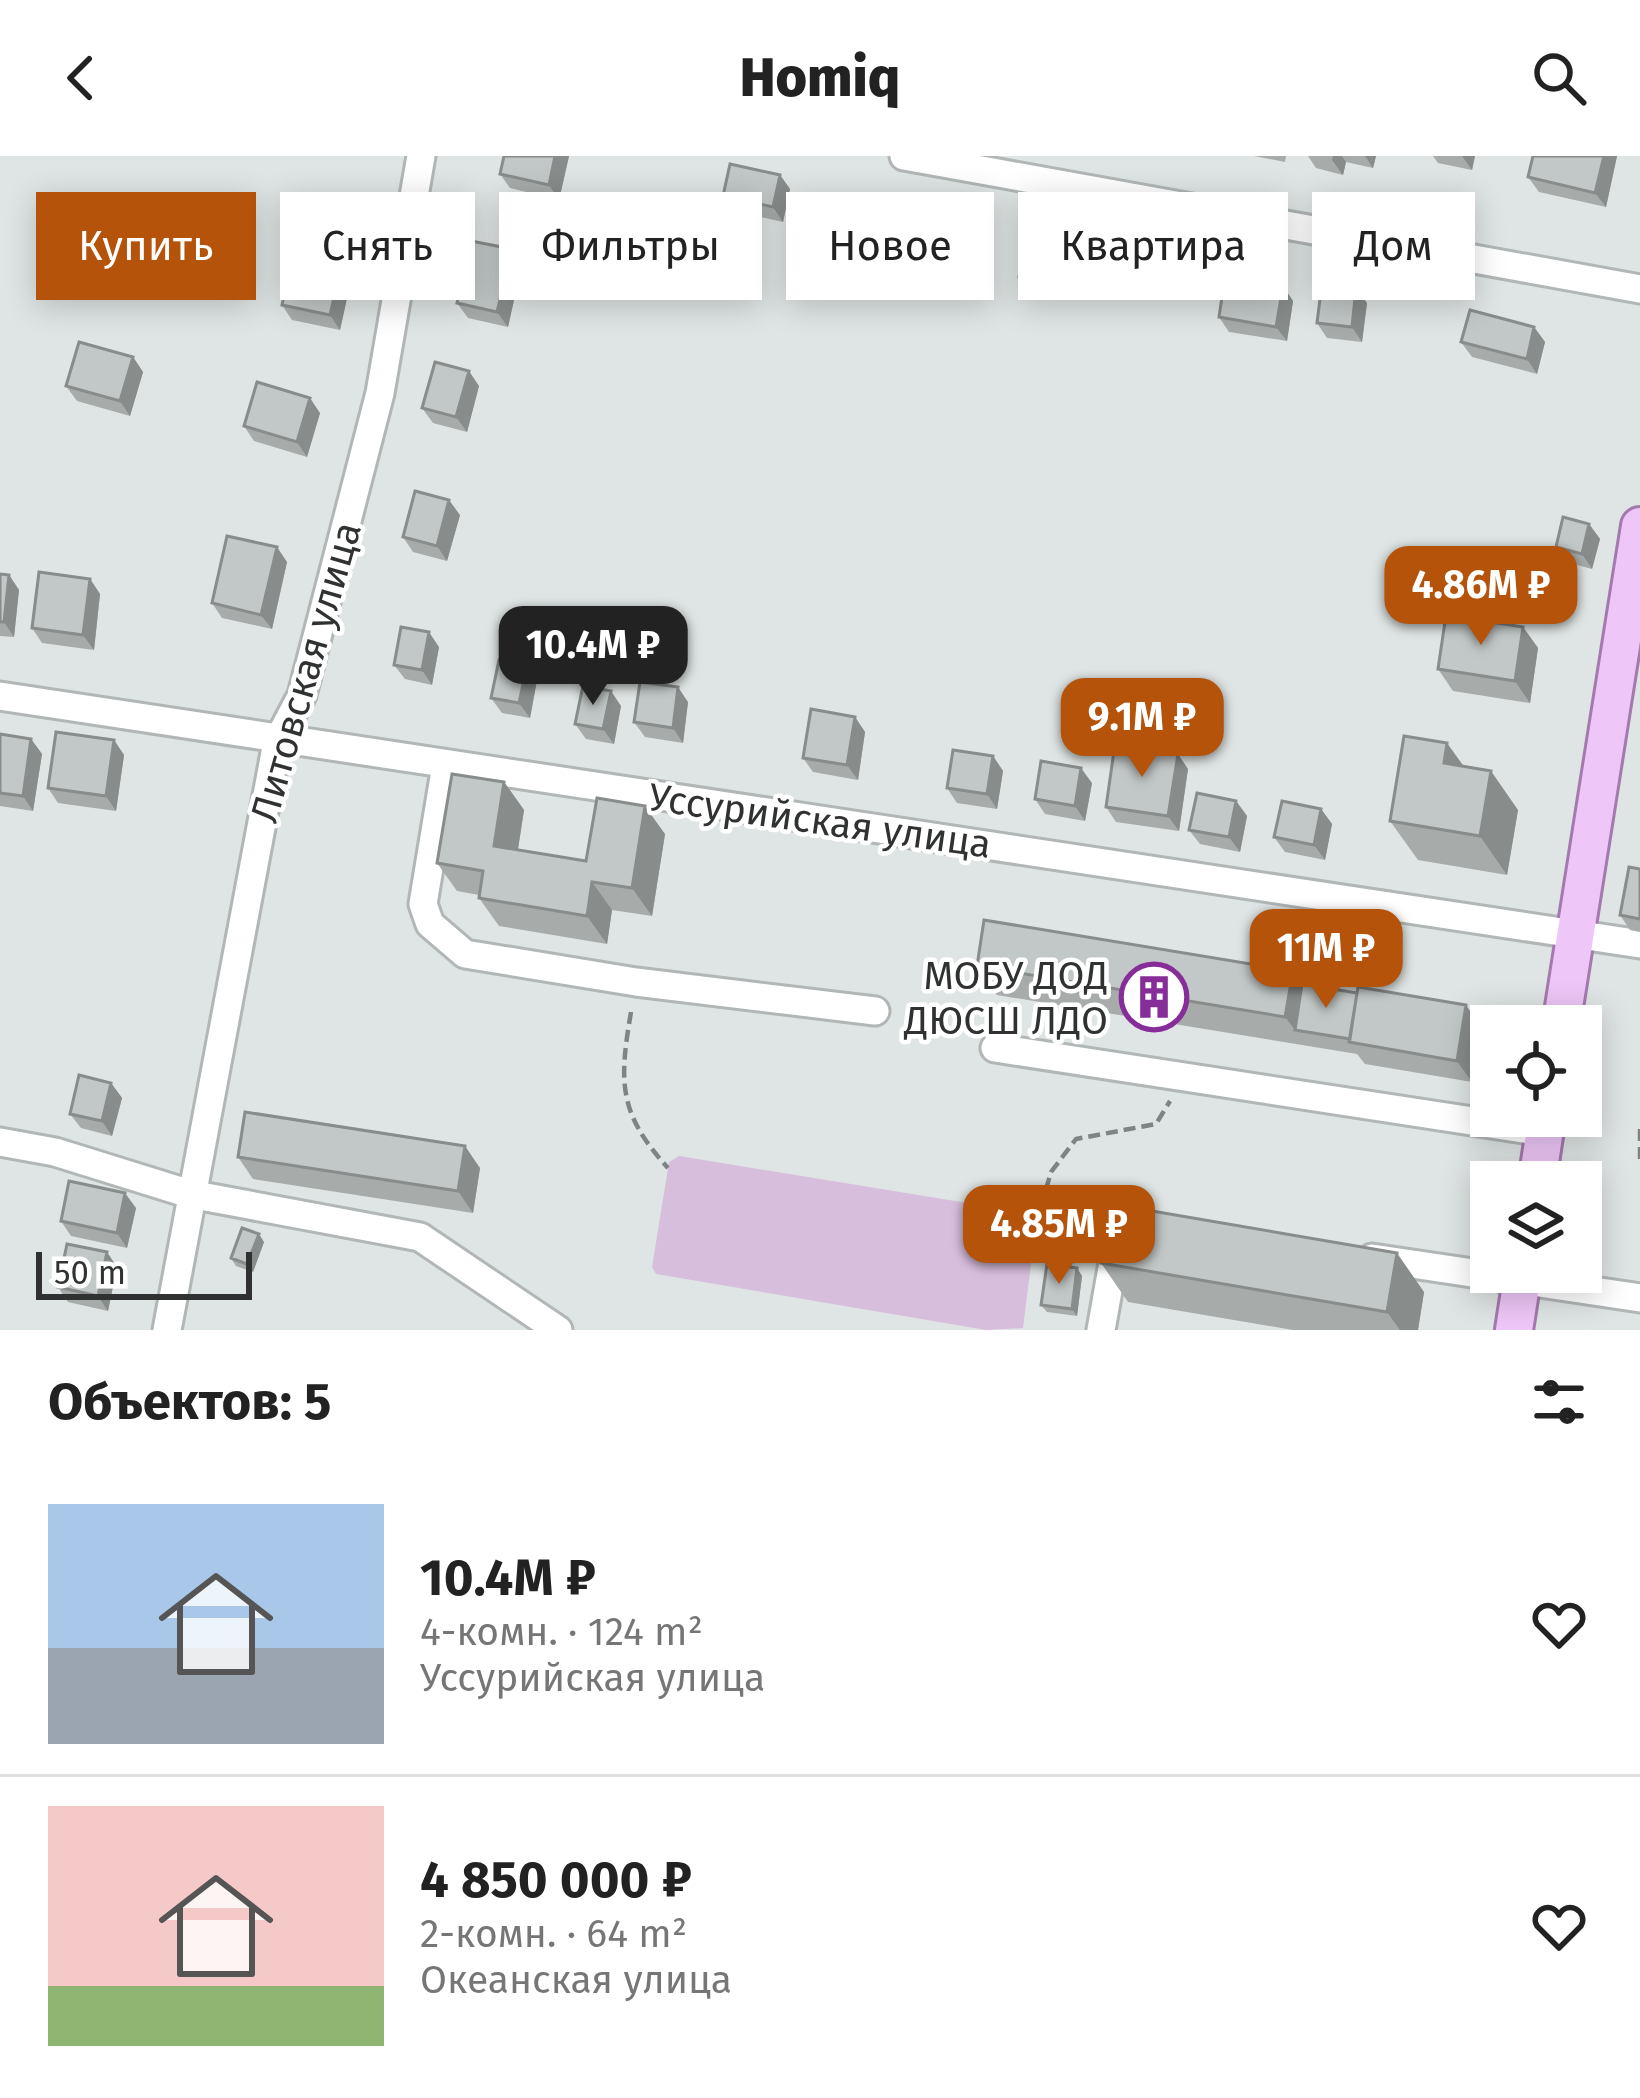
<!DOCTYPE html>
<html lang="ru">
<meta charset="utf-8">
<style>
:root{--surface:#fff;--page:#f6f6f6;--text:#222;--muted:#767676;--line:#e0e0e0;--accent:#b45309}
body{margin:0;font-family:"Fira Sans",sans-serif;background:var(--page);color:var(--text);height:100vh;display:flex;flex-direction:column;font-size:45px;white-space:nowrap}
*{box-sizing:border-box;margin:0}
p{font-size:39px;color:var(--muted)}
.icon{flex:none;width:66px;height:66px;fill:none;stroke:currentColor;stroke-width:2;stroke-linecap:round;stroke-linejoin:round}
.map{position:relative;height:1174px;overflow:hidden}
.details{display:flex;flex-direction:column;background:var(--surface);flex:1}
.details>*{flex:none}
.top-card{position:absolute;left:36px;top:36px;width:1569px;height:108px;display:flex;gap:24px}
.fabs{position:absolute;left:1470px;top:849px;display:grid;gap:24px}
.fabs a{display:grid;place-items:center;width:132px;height:132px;border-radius:0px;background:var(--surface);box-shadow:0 6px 30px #0003;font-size:60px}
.scale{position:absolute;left:36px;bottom:30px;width:216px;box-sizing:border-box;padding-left:12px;border:6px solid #303232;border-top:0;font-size:33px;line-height:42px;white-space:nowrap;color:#303232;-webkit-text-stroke:9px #fff;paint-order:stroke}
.price{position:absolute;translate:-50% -102px;padding:0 27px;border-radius:24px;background:var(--accent);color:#fff;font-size:39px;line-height:78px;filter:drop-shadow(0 3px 6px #0008)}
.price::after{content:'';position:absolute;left:50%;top:72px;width:36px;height:27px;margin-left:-18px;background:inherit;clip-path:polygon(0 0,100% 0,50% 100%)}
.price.selected{background:#222;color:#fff}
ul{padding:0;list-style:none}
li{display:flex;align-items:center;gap:36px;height:300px;padding:0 48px}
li+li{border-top:3px solid var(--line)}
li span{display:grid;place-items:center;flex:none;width:336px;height:240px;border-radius:0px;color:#555}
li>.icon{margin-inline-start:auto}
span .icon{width:144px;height:144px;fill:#fffc;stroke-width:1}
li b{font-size:51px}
h2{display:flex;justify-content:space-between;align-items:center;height:144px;padding:0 48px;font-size:51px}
.tag{padding:0 42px;border-radius:0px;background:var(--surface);box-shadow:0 6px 30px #0003;font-size:42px;line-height:108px}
.tag.selected{background:var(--accent);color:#fff}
header{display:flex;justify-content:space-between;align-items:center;height:156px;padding:0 48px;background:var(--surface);font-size:54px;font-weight:800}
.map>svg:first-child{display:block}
.green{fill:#d8bedd}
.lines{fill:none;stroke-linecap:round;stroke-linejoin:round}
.minor-casing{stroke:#b1b6b6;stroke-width:33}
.major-casing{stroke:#a47aae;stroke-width:42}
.path{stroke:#7f8383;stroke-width:4.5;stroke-dasharray:12 6;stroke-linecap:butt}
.minor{stroke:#fff;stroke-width:27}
.major{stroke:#eec6f7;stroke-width:36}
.wall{fill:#a7acab}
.shaded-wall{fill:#888c8b}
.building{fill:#c2c8c7;stroke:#888c8b;stroke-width:3}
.labels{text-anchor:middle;stroke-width:9;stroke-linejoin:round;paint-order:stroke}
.street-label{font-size:39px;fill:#303232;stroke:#fff}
.poi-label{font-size:39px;fill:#303232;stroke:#fff;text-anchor:end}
</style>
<header><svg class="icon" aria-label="back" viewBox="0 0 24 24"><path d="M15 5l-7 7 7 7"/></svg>Homiq<svg class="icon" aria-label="search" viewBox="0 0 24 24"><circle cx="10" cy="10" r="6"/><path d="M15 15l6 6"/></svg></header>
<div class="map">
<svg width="1640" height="1174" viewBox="0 0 1640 1174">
<rect width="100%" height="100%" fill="#dfe5e4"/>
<path class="green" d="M679,1000L1028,1057L1036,1068L1023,1172L986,1174L656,1118L652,1111L669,1006Z"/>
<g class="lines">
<defs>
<path id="minor" d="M904,0L1640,133
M0,540L1640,788
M446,609L423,748L430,768L465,798L636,826L875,855
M995,892L1544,976
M0,986L55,996L190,1038L420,1081L558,1174
M1372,1102L1640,1142
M167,1174L277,586L302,539L380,237L421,0
M1101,1174L1117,1084"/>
<path id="major" d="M1561,870L1640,370
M1537,1026L1547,960
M1514,1174L1523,1116"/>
</defs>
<use href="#minor" class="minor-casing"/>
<use href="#major" class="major-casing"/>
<path class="path" d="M631,856C619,926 618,957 668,1012
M1640,973V1007
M1036,1068L1051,1016L1076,983L1156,968L1170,945"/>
<use href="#minor" class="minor"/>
<use href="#major" class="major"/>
</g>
<path class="wall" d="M504,0H569L559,44L510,32L500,18Z
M1254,0H1286L1285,6Z
M1308,0H1376L1373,12L1346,6L1343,19L1316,12Z
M1433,0H1475L1472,14L1438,7Z
M1533,0H1617L1606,51L1539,36L1528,21Z
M780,19L790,33L783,66L734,55L723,40Z
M901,52L911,66L909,74L942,94L935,120L877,105L867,90Z
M1068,95L1078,110L1073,143L1030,136L1019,121Z
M522,108L508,171L468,162L457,147Z
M351,124L340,174L292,164L282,149Z
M1283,130L1293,145L1287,185L1229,176L1219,161Z
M1367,147L1362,186L1327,182L1317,167Z
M1534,171L1545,186L1537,218L1472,201L1461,186Z
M133,201L143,216L130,260L77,245L66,230Z
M479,230L467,276L433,267L422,252Z
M320,257L307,301L254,285L244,270Z
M460,359L447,405L413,396L403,381Z
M1589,368L1600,383L1592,413L1566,406L1556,391Z
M287,406L272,473L222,462L212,447Z
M0,418L9,419L19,434L14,481L0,480Z
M90,423L100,438L94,494L42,487L32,472Z
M1523,471L1538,492L1530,547L1453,535L1438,513Z
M439,491L432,529L405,523L394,509Z
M537,524L530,562L502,557L491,542Z
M688,546L683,587L645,581L634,566Z
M621,550L614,588L586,583L575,568Z
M855,561L865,576L858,624L813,616L803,602Z
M0,578L31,583L42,598L33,655L0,650Z
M114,584L124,599L116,655L58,647L48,632Z
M993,600L1003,615L997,653L957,647L947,632Z
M1464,611L1518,654L1507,719L1418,704L1390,665Z
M1188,613L1179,675L1116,666L1106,651Z
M504,626L524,654L518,694L586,705L665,678L652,760L612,754L607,788L499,770L479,742V739L457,735L437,707Z
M1092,627L1085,665L1045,658L1035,643Z
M1236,645L1247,660L1240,696L1200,688L1189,674Z
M1321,653L1332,668L1325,704L1285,696L1274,681Z
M1640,713V776L1630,774L1620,759Z
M977,810L1293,815L1302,828L1481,871L1472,926L1365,908L1357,898L997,839Z
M111,927L122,942L112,980L81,972L70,958Z
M238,1001L480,1012L473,1057L253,1023Z
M136,1052L127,1092L71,1080L61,1065Z
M264,1086L253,1116L236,1110L231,1102Z
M1101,1107L1424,1136L1418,1174H1293L1128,1146Z
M117,1111L108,1155L68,1146L58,1131Z
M1077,1112L1082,1120L1077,1160L1047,1156L1041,1149Z"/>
<path class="shaded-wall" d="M555,0H569L559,44L549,29Z
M1333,0H1342L1346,6L1343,19L1332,4Z
M1365,0H1376L1373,12Z
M1462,0H1475L1472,14Z
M1604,0H1617L1606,51L1595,37Z
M780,19L790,33L783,66L773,51Z
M901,52L911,66L906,85L896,70Z
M931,79L942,94L935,120L924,105Z
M512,93L522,108L508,171L497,156Z
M1068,95L1078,110L1073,143L1063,129Z
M341,109L351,124L340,174L330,159Z
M1283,130L1293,145L1287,185L1276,171Z
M1356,132L1367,147L1362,186L1352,171Z
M1534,171L1545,186L1537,218L1527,203Z
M133,201L143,216L130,260L120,245Z
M469,215L479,230L467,276L456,261Z
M310,242L320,257L307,301L297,286Z
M449,344L460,359L447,405L437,390Z
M1589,368L1600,383L1592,413L1582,398Z
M277,391L287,406L272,473L261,459Z
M9,419L19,434L14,481L4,466Z
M90,423L100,438L94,494L83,479Z
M1523,471L1538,492L1530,547L1515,525Z
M429,476L439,491L432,529L422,514Z
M527,509L537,524L530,562L519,547Z
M678,531L688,546L683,587L673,572Z
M611,535L621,550L614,588L603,573Z
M855,561L865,576L858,624L847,609Z
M31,583L42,598L33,655L23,640Z
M114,584L124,599L116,655L106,640Z
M1447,587L1475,626L1444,607Z
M1178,598L1188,613L1179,675L1168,660Z
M993,600L1003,615L997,653L987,638Z
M1081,612L1092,627L1085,665L1075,650Z
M1491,615L1518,654L1507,719L1480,680Z
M504,626L524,654L514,718L494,690Z
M1236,645L1247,660L1240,696L1229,681Z
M645,650L665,678L652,760L632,732Z
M1321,653L1332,668L1325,704L1314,689Z
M592,726L612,754L607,788L587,760Z
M1293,815L1312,843L1295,874L1285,861Z
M1466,849L1481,871L1472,926L1457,905Z
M111,927L122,942L112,980L102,965Z
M465,990L480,1012L473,1057L458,1035Z
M125,1037L136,1052L127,1092L117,1077Z
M259,1078L264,1086L253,1116L247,1108Z
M107,1096L117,1111L108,1155L98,1140Z
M1397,1097L1424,1136L1418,1174H1400L1387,1156Z
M1077,1112L1082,1120L1077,1160L1072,1153Z"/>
<path class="building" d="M504,0H555L549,29L500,18Z
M1533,0H1604L1595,37L1528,21Z
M730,8L780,19L773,51L723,40Z
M878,46L901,52L896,70L931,79L924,105L867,90Z
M471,85L512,93L497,156L457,147Z
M1025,88L1068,95L1063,129L1019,121Z
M293,99L341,109L330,159L282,149Z
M1225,121L1283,130L1276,171L1219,161Z
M1322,127L1356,132L1352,171L1317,167Z
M1470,154L1534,171L1527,203L1461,186Z
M79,186L133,201L120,245L66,230Z
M435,206L469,215L456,261L422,252Z
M257,226L310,242L297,286L244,270Z
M415,335L449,344L437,390L403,381Z
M1563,361L1589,368L1582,398L1556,391Z
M227,380L277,391L261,459L212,447Z
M39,416L90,423L83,479L32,472Z
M0,418L9,419L4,466H0Z
M1446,459L1523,471L1515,525L1438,513Z
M401,471L429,476L422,514L394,509Z
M499,504L527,509L519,547L491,542Z
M640,526L678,531L673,572L634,566Z
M583,530L611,535L603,573L575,568Z
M811,553L855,561L847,609L803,602Z
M56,576L114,584L106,640L48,632Z
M0,578L31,583L23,640L0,637Z
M1404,580L1447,587L1444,607L1491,615L1480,680L1390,665Z
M1115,588L1178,598L1168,660L1106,651Z
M953,594L993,600L987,638L947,632Z
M1041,605L1081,612L1075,650L1035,643Z
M452,618L504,626L494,690L586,705L597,642L645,650L632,732L592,726L587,760L479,742L483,715L437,707Z
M1197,637L1236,645L1229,681L1189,674Z
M1282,645L1321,653L1314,689L1274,681Z
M1629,711L1640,713V763L1620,759Z
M984,764L1293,815L1285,861L977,810Z
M1302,828L1357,837L1350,883L1295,874Z
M1358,831L1466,849L1457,905L1349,886Z
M79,919L111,927L102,965L70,958Z
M245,956L465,990L458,1035L238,1001Z
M69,1025L125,1037L117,1077L61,1065Z
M1111,1048L1397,1097L1387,1156L1101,1107Z
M242,1072L259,1078L247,1108L231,1102Z
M67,1088L107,1096L98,1140L58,1131Z
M1047,1108L1077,1112L1072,1153L1041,1149Z"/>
<defs>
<symbol id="building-ring" viewBox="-11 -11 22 22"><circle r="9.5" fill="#fff" stroke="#872d99" stroke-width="1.5"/><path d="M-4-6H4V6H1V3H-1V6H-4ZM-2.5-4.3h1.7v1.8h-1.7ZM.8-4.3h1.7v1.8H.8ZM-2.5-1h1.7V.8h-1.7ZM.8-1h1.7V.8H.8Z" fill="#872d99"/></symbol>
</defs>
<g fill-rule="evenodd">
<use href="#building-ring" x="1116" y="803" width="76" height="76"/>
</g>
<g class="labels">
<g class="street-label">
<text transform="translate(305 516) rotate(-74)" y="14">Литовская улица</text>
<text transform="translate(820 664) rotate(8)" y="14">Уссурийская улица</text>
</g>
<g class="poi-label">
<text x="1108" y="833">МОБУ ДОД<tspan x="1108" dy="45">ДЮСШ ЛДО</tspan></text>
</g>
</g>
</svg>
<div class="fabs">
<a><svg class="icon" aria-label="locate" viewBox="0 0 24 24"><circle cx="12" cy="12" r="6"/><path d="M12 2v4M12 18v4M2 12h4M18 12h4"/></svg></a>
<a><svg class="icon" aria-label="layers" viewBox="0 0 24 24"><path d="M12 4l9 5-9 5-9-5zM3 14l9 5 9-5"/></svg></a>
</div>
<div class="scale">50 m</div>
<b class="price" style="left:1481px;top:492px">4.86M ₽</b>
<b class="price selected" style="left:593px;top:552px">10.4M ₽</b>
<b class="price" style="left:1142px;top:624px">9.1M ₽</b>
<b class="price" style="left:1326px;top:855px">11M ₽</b>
<b class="price" style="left:1059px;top:1131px">4.85M ₽</b>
<div class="top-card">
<a class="tag selected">Купить</a>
<a class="tag">Снять</a>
<a class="tag">Фильтры</a>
<a class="tag">Новое</a>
<a class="tag">Квартира</a>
<a class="tag">Дом</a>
</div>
</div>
<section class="details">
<h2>Объектов: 5<svg class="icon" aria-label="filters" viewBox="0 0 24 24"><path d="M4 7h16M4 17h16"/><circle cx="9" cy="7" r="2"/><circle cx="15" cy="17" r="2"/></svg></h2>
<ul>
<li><span style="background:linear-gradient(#a9c7e8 60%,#9aa5b1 0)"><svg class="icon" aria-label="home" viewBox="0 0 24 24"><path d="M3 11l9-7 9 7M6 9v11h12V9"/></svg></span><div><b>10.4M ₽</b><p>4-комн. · 124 m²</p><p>Уссурийская улица</p></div><svg class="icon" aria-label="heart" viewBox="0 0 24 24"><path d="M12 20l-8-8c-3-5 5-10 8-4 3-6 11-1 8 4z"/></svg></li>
<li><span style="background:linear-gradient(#f6c9c9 75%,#8fb573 0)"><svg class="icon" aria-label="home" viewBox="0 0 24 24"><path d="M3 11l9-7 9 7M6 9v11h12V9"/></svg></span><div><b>4 850 000 ₽</b><p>2-комн. · 64 m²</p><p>Океанская улица</p></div><svg class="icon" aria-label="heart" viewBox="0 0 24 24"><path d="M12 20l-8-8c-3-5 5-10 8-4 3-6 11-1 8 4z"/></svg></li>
</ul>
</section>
